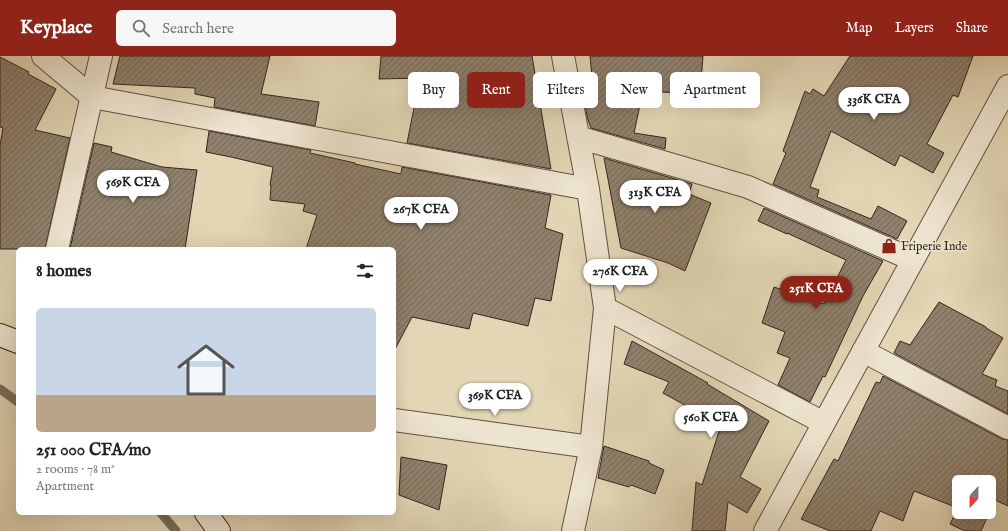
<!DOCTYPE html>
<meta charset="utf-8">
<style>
:root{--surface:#fff;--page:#f6f6f6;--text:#222;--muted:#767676;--accent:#8f2418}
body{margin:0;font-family:"IM FELL English",serif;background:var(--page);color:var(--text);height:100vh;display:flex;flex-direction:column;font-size:15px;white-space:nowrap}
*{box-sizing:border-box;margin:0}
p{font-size:13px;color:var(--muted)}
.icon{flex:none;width:22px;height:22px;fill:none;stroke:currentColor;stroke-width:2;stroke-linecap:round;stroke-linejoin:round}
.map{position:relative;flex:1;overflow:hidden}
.drawer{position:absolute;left:16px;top:191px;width:380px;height:268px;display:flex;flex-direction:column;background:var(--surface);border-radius:6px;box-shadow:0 4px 16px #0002}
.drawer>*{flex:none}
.top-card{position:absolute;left:408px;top:16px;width:380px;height:36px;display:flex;gap:8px}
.needle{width:26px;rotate:202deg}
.buttons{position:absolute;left:952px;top:419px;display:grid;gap:8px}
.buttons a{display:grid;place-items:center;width:44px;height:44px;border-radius:6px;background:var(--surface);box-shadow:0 4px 16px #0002;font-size:20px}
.price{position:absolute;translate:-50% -34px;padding:0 9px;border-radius:14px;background:#fff;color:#222;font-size:13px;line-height:26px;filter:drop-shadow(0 1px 2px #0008)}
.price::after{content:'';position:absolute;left:50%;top:24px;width:12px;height:9px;margin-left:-6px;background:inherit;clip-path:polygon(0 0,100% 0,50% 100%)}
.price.active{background:var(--accent);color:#fff}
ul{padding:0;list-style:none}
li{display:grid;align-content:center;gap:8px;height:212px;padding:0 20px}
li span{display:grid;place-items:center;height:124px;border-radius:6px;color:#555}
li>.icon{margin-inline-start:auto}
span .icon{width:72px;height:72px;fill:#fffc;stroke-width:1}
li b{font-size:17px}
h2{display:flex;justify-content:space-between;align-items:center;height:48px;padding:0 20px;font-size:17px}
.chip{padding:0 14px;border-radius:6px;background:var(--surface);box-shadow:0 4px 16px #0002;font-size:14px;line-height:36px}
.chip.active{background:var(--accent);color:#fff}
header{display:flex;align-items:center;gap:24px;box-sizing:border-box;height:56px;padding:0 20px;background:var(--accent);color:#fff}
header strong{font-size:19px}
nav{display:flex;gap:22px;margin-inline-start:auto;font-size:14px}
.search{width:280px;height:36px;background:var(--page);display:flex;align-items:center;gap:10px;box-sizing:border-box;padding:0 14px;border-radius:6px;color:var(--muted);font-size:15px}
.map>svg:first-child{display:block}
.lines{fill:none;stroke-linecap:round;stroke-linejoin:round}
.stream{stroke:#7a6b5a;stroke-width:9}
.building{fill:url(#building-hatch);stroke:#34251f;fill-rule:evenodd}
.minor-casing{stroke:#605144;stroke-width:24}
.secondary-casing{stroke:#34251f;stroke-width:24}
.minor{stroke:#ede4cf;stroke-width:22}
.secondary{stroke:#ede4cf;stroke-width:22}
.labels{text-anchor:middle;stroke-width:3;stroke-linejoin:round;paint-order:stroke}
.poi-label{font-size:12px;fill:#34251f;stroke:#ede4cf;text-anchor:start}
</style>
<header>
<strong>Keyplace</strong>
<div class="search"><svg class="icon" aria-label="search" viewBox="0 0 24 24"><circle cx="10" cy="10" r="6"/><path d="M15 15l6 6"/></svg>Search here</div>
<nav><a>Map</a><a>Layers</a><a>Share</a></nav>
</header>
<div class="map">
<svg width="1008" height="475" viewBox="0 0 1008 475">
<defs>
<pattern id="building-hatch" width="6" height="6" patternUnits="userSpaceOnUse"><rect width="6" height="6" fill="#8f816d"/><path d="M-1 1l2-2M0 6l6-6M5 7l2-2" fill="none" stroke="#766959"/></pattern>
</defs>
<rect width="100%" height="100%" fill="#e3d6b5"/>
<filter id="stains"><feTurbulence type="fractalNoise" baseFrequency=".005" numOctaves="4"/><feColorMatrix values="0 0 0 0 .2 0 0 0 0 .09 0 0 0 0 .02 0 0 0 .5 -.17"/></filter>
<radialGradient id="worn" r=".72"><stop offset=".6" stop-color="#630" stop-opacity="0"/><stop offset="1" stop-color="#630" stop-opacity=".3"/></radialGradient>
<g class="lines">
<path class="stream" d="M0,333L18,346
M161,457L176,475"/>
</g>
<path class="building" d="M120,0H270L261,38L319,46L315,70L214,51L215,42L195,38V32L113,28Z
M381,0H532L551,113L407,87L420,22L379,23Z
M590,0H703L700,38L643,35L634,77L666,82L665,93L591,72L588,64L584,45L593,41L589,21H592Z
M850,0H973L958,41L953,39L927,88L944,97L933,117L900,99L895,110L831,75L810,131L819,134L817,141L871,163L878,150L907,165L897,183L773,128L786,97L783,95L805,35L810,38L813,33L824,40Z
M0,1L29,16L28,18L56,33L35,74L70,82L45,193H0V89L3,72L0,71Z
M209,75L311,94L310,97L355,107V108L401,118L402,111L551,139L545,172L563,178L551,245L535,242L528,270L473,257L469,273L412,261L394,295V193H306L317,159L303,155L305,148L270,144L271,129H270L273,111L231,101L206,96Z
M94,87L112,91L111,96L162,111L197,114L185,193H70Z
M604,102L692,128L689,138L711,147L685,215L668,207L621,192Z
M764,152L883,205L863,240L825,321L823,320L810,346L778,329L790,302L777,297L785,276L762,267L774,231L824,248L846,204L787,177V178L758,165Z
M939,246L986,271V272L1003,282L982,318L997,324L995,330L1008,335V358L894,297L900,285L910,289Z
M632,285L708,327L707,328L769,365L740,421L761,433L747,457L728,446L725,475H692L696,426L702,429L721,369L663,337L669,326L624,308Z
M883,320L1002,383L1008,384V450L995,444L981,475H965L950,468L958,452L914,435L903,465L880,455L871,475H830L801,463L834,403L838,405L876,326L880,327ZM959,426H989V456H959Z
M604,390L649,405V407L664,414L655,438L631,429L629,431L598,422Z
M401,401L447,409L439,454L399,439Z"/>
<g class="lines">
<defs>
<path id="minor" d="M43,0L92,41L588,133
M563,0L588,133L605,252L591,391L573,475
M578,81L748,131L913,204
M57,193L101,0
M605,252L824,367
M863,295L1008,372
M394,364L591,391
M765,475L1008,30"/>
<path id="secondary" d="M0,279L18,286
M206,457L219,475"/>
</defs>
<use href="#minor" class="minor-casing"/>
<use href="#secondary" class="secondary-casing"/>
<use href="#minor" class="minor"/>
<use href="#secondary" class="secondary"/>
</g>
<defs>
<symbol id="shop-bare" viewBox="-9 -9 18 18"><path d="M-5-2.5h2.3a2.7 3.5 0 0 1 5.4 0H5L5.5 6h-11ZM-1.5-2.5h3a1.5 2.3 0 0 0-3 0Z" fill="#8f2418" stroke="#ede4cf" stroke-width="2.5" paint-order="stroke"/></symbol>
</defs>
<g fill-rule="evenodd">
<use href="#shop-bare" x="878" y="179" width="22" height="22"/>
</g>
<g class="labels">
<g class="poi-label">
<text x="901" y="194">Friperie Inde</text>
</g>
</g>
<rect width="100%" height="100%" filter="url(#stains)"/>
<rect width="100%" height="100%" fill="url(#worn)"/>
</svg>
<div class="buttons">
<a><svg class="needle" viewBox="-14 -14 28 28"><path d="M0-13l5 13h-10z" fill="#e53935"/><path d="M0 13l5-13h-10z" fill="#767676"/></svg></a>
</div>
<b class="price" style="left:874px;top:65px">336K CFA</b>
<b class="price" style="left:133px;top:148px">569K CFA</b>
<b class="price" style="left:655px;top:158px">313K CFA</b>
<b class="price" style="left:421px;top:175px">267K CFA</b>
<b class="price" style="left:620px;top:237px">276K CFA</b>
<b class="price active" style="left:816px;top:254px">251K CFA</b>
<b class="price" style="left:495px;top:361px">369K CFA</b>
<b class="price" style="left:711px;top:383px">560K CFA</b>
<div class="top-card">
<a class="chip">Buy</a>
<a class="chip active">Rent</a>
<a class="chip">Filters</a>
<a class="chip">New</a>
<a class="chip">Apartment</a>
</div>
<section class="drawer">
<h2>8 homes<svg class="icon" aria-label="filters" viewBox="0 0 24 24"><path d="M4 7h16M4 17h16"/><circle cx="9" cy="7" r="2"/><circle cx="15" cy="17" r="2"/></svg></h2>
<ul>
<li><span style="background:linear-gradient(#c9d6e8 70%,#b9a48a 0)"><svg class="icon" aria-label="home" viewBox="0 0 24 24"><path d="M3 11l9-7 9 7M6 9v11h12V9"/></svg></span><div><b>251 000 CFA/mo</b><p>2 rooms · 78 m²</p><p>Apartment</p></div></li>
</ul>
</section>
</div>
